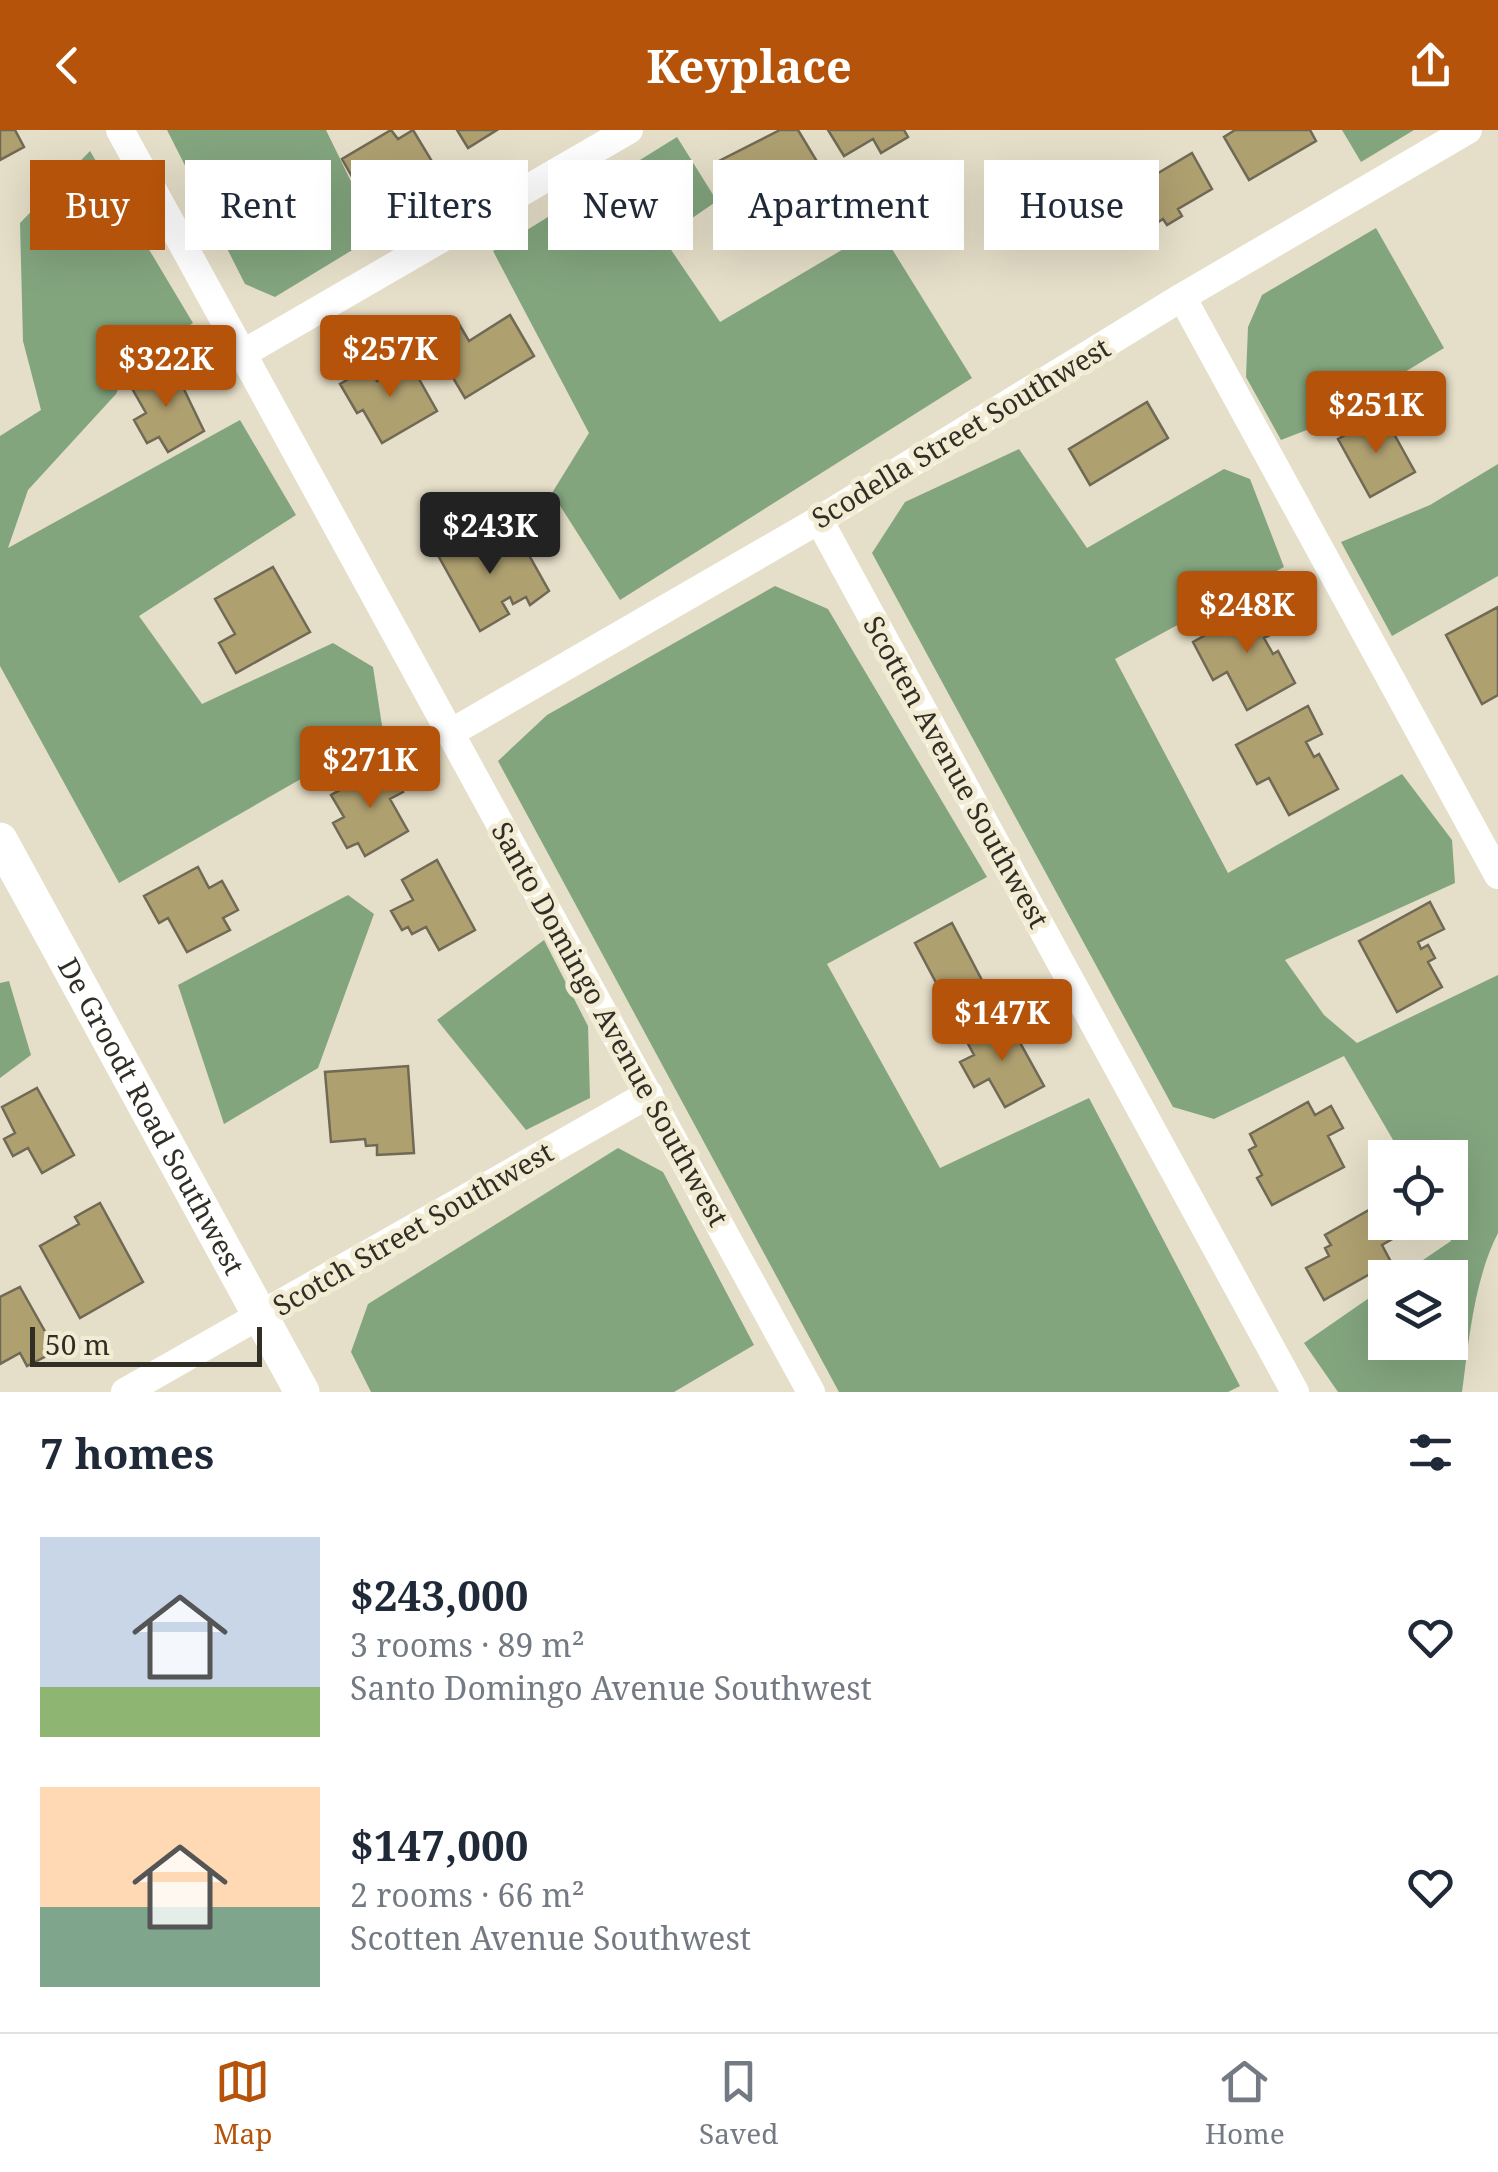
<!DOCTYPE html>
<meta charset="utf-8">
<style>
:root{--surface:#fff;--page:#f6f6f7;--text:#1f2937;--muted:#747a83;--line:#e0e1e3;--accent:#b45309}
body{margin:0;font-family:"Noto Serif",serif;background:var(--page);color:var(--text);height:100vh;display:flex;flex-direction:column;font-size:38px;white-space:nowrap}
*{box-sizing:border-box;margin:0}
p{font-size:32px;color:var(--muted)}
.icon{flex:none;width:55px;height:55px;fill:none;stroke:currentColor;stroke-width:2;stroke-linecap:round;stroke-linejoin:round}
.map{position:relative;height:1262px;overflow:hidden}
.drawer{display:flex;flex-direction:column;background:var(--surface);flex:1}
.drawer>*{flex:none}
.top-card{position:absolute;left:30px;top:30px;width:1440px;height:90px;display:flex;gap:20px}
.fabs{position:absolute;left:1368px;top:1010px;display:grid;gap:20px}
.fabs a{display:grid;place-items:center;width:100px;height:100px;border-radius:0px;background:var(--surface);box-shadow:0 10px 40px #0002;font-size:50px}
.scale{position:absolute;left:30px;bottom:25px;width:232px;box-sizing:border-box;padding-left:10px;border:5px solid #312e26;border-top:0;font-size:28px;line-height:35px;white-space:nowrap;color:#312e26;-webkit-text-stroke:8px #f3ecd5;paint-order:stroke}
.price{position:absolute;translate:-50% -85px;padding:0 22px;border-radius:10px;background:var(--accent);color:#fff;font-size:32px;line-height:65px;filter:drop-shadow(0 2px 5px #0008)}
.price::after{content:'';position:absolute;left:50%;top:60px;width:30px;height:22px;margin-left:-15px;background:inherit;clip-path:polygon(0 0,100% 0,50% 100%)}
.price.current{background:#222;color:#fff}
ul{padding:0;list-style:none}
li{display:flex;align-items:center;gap:30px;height:250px;padding:0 40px}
li span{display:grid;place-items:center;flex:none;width:280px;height:200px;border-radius:0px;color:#555}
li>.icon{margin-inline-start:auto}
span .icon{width:120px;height:120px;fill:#fffc;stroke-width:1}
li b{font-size:42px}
h2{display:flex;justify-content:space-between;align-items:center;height:120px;padding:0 40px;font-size:42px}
.tag{padding:0 35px;border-radius:0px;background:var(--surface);box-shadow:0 10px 40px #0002;font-size:35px;line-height:90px}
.tag.current{background:var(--accent);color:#fff}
header{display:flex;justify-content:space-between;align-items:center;height:130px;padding:0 40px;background:var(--accent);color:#fff;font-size:45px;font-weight:700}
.dock{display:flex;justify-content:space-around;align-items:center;height:140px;border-top:2px solid var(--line);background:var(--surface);font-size:28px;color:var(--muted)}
.dock a{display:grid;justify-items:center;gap:5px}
.dock .current{color:var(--accent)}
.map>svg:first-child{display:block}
.forest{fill:#83a57e}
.building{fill:#afa070;stroke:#706956;stroke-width:2.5}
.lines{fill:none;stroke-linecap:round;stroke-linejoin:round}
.minor{stroke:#fff;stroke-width:28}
.tertiary{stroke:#fff;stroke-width:35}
.labels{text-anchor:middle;stroke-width:10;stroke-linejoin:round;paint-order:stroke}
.street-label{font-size:28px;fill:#312e26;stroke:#f3ecd5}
</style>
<header><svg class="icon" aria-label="back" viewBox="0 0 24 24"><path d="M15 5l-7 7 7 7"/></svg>Keyplace<svg class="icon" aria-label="share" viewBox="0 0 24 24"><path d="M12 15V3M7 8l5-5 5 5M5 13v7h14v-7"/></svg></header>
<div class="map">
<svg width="1498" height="1262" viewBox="0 0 1498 1262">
<rect width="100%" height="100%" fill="#e5dec8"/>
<path class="forest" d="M167,0H326L377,105L275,167L245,154Z
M1342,0H1414L1361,32Z
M677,7L717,71L663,108L720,192L879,98L972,248L620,470L552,363L589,303L493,121Z
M90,21L193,193L129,235L116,264L28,360L8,418L240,290L296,385L139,486L202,574L333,513L373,537L383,602L119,753L0,536V306L41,280L23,211L20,93Z
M1376,98L1444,218L1317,296L1281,310L1246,247L1248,197L1262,165Z
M1019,319L1087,418L1224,339L1250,349L1284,437L1115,529L1228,743L1402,644L1452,710L1455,753L1285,830L1324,885L1357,913L1498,845V1103C1474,1150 1469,1210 1462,1262H1338L1304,1213L1385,1157V1212H1450V1148L1398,1147L1451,1111L1441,1093L1450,1092V1028L1403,1027L1344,926L1214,989L1173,977L872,423L905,372Z
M1498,334V446L1392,506L1341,412L1430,375Z
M775,456L828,479L987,747L827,834L940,1038L1089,968L1240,1256L1228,1262H839L498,631L547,585Z
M348,765L374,784L318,938L224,994L178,855Z
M544,810L588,896L590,968L526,1000L437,890Z
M9,851L31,925L0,948V853Z
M618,1018L663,1042L754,1215L674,1262H371L351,1222L368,1174Z"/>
<path class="building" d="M0,0H15L24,17L0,30Z
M391,0L398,9L413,0L433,33L394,56L390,50L363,66L342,29Z
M457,0H497L468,18Z
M780,0H798L830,53L755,96L717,32Z
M828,0H904L908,7L881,23L873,9L844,26Z
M1235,0H1310L1316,11L1249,50L1224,7Z
M1192,23L1212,59L1178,79L1182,86L1167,95L1163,89L1149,98L1128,61Z
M510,185L534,226L465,268L428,206L456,189L469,211Z
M410,233L437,281L382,313L363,280L357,283L340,254L369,237L377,251Z
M167,234L177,253L180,251L204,301L168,322L159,307L147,313L134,290L146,283L130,255Z
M1147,272L1168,308L1090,355L1069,319Z
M1383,284L1415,342L1370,367L1338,309Z
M469,399L487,431L521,411L549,461L530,475L526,467L513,474L510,467L502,472L509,484L480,501L434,418Z
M273,437L310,502L236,543L219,513L235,504L215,469Z
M1265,472L1280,500L1264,508L1273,524L1278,521L1295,553L1247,580L1227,542L1213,550L1193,512Z
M1498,477V565L1482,574L1446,505Z
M1308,576L1322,604L1306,612L1314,627L1319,624L1338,659L1289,685L1269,648L1257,654L1236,615Z
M387,634L403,662L390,669L408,701L365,726L358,713L347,718L333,693L344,687L331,665Z
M437,730L475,800L439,820L426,797L412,804L408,797L402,800L391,781L413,770L402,750Z
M198,737L209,758L222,751L238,780L223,788L230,800L187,822L168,788L159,793L144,766Z
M1430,772L1444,799L1418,812L1421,819L1428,815L1435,828L1428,832L1442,857L1397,882L1359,811Z
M952,793L986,858L949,877L915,813Z
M1007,889L1044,956L1005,977L989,949L974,957L960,932L974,925L967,912Z
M408,936L414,1023L377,1025V1015L366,1016L365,1009L331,1012L325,942Z
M37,958L74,1025L42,1043L28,1018L13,1026L4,1009L15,1003L2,977Z
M1308,972L1315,985L1331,976L1343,998L1328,1006L1344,1037L1272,1075L1257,1048L1262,1045L1249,1020L1256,1016L1250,1004Z
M100,1073L143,1152L80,1188L40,1116L79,1094L75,1087Z
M1376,1076L1394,1108L1382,1115L1391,1132L1324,1170L1306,1138L1329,1126L1325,1118L1331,1115L1325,1105Z
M20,1157L56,1221L27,1236L20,1223L0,1234V1167Z"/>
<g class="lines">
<path class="minor" d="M120,0L811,1262
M1182,167L1498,745
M242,224L629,0
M819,390L1295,1262
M452,602L819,390L1182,167L1468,0
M125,1262L649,964"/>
<path class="tertiary" id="s1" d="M0,710L302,1262"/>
</g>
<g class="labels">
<g class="street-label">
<text transform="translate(961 303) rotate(-31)" y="10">Scodella Street Southwest</text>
<text transform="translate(956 642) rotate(61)" y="10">Scotten Avenue Southwest</text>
<text transform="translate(610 894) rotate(61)" y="10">Santo Domingo Avenue Southwest</text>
<text dy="10" stroke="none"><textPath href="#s1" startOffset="315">De Groodt Road Southwest</textPath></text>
<text transform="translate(413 1099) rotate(-30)" y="10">Scotch Street Southwest</text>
</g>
</g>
</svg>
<div class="fabs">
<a><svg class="icon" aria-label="locate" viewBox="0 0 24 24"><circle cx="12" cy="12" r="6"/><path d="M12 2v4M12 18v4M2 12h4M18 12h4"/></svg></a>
<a><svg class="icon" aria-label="layers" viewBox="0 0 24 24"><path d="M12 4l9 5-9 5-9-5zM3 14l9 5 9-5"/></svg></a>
</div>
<div class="scale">50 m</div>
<b class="price" style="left:390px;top:270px">$257K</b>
<b class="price" style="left:166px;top:280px">$322K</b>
<b class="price" style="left:1376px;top:326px">$251K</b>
<b class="price current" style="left:490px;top:447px">$243K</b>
<b class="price" style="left:1247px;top:526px">$248K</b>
<b class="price" style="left:370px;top:681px">$271K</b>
<b class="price" style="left:1002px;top:934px">$147K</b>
<div class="top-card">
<a class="tag current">Buy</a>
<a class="tag">Rent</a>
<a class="tag">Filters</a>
<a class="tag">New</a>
<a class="tag">Apartment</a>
<a class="tag">House</a>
</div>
</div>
<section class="drawer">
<h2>7 homes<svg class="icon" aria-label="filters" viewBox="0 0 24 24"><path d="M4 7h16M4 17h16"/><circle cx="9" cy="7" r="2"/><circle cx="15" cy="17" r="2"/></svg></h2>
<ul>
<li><span style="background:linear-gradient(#c9d6e8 75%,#8fb573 0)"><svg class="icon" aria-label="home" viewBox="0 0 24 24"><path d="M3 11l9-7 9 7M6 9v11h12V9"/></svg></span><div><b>$243,000</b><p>3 rooms · 89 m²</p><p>Santo Domingo Avenue Southwest</p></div><svg class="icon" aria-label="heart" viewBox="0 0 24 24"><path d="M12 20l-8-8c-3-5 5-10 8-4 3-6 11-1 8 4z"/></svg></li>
<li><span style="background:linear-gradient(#ffd9b3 60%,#7fa58c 0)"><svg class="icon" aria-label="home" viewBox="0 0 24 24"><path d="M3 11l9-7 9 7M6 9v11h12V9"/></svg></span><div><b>$147,000</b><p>2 rooms · 66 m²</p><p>Scotten Avenue Southwest</p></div><svg class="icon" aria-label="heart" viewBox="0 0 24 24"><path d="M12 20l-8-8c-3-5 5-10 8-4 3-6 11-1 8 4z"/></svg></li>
</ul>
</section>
<nav class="dock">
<a class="current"><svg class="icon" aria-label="map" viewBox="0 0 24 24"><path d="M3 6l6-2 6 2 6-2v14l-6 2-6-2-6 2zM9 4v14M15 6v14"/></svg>Map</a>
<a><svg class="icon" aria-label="saved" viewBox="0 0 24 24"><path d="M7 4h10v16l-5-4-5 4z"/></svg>Saved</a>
<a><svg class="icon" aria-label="home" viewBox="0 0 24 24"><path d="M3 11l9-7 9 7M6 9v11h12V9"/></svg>Home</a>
</nav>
